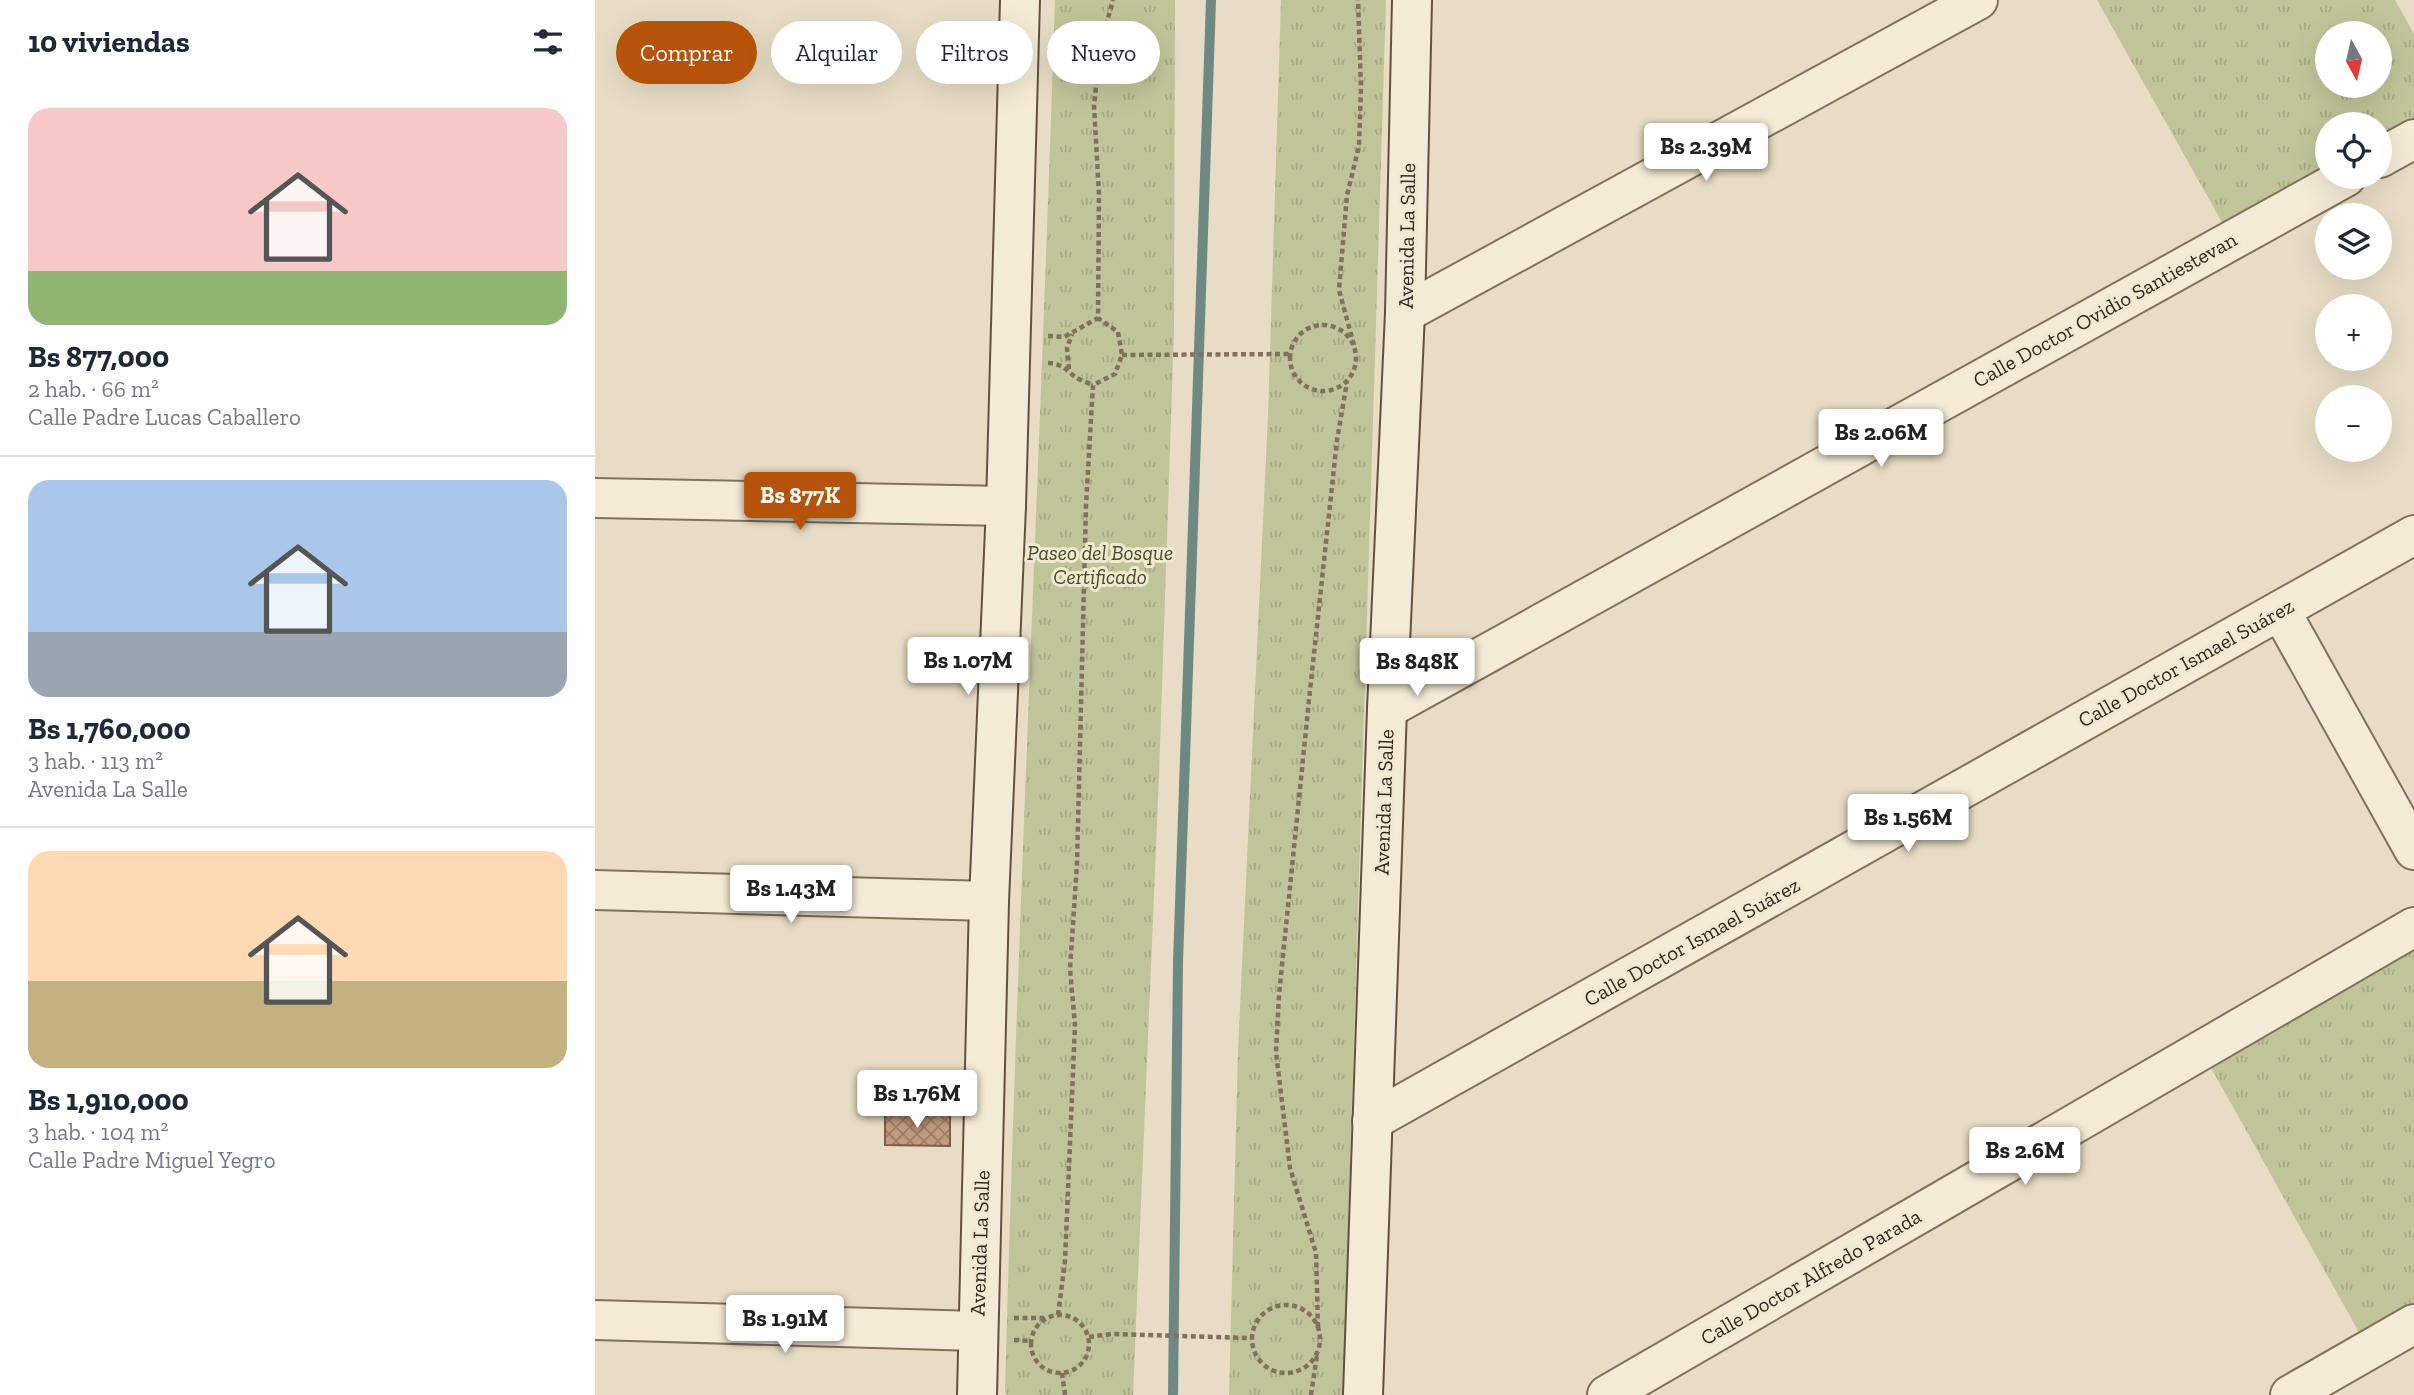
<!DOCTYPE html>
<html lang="es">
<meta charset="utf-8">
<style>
:root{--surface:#fff;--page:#f6f6f7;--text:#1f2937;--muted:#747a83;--line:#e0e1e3;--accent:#b45309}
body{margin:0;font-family:"Zilla Slab",serif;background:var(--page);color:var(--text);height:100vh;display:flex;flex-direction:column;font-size:26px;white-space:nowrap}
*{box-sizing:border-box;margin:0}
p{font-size:23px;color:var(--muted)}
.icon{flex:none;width:38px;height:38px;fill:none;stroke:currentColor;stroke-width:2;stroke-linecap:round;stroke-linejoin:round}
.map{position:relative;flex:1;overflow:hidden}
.side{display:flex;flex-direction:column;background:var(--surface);width:595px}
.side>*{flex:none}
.guide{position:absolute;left:21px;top:21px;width:665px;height:63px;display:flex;gap:14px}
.needle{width:46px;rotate:172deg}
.controls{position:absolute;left:1720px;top:21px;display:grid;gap:14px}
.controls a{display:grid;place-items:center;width:77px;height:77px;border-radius:50%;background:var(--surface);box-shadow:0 7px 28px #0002;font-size:35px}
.price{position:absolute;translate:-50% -60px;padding:0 16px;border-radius:7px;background:#fff;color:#222;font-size:23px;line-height:46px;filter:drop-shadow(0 2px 4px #0008)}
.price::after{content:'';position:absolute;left:50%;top:42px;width:21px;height:16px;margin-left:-10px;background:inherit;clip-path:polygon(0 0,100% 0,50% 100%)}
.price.current{background:var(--accent);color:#fff}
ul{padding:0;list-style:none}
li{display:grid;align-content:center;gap:14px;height:371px;padding:0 28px}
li+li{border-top:2px solid var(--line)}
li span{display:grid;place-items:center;height:217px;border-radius:21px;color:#555}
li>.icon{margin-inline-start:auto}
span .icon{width:126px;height:126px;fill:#fffc;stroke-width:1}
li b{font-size:30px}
h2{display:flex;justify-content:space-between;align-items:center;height:84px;padding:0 28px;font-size:30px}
.tag{padding:0 24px;border-radius:32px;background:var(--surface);box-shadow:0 7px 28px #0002;font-size:24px;line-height:63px}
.tag.current{background:var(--accent);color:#fff}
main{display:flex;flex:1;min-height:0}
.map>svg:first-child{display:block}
.park{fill:url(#park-tufts);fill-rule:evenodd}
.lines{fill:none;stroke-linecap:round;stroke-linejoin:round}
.stream{stroke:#6d8982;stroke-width:10}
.building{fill:url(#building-cross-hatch);stroke:#7d5b45;stroke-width:2}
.street-casing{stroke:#81705c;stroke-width:42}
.secondary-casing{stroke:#635140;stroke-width:42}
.path{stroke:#81705c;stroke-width:4.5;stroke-dasharray:5 3.5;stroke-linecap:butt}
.street{stroke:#f4ebd6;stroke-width:38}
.secondary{stroke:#f4ebd6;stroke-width:38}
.labels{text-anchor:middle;stroke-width:6;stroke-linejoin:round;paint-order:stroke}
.street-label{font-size:21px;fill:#32281f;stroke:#f1e8d2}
.park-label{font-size:21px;font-style:italic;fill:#434d28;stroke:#f1e8d2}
</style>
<main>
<section class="side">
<h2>10 viviendas<svg class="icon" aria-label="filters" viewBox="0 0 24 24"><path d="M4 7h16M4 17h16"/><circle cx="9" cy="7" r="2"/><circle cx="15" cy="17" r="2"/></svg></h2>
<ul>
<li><span style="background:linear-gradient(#f6c9c9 75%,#8fb573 0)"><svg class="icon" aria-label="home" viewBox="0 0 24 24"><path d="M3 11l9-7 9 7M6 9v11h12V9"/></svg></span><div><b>Bs 877,000</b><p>2 hab. · 66 m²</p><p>Calle Padre Lucas Caballero</p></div></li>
<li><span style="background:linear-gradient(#a9c7e8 70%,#9aa5b1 0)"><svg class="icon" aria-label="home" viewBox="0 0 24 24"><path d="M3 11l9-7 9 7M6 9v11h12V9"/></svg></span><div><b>Bs 1,760,000</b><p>3 hab. · 113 m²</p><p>Avenida La Salle</p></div></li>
<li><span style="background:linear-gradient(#ffd9b3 60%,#c2b280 0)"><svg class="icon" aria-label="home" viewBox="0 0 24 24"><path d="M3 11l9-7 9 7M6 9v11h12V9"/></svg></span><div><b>Bs 1,910,000</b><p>3 hab. · 104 m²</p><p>Calle Padre Miguel Yegro</p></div></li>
</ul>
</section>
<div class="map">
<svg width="1819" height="1395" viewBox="0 0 1819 1395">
<defs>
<pattern id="park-tufts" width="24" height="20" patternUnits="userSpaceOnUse" patternTransform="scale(1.75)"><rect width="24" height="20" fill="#c0c599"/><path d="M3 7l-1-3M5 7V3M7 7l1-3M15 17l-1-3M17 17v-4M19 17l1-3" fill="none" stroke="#a5a983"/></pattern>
<pattern id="building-cross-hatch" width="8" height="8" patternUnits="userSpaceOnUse" patternTransform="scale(1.75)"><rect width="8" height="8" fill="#c29a7e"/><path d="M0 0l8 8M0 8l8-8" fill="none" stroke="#9e7e67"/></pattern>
</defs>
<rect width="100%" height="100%" fill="#e8ddc4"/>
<path class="park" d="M460,0H580L579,331L564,776L538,1395H412L410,1392C422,928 445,464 460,0Z
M686,0H791L748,1395H634L643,1050L673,415Z
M1502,0H1800L1819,34V119L1785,138V124H1732V167L1628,224ZM1732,33H1785V86H1732Z
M1816,950H1819V1303L1765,1334L1615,1066Z"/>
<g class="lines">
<path class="stream" d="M578,1395L583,962L616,0"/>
</g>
<path class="building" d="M290,1113L355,1115V1146L290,1145Z"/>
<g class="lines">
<defs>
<path id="street" d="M1785,158L1819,139
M810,313L1383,0
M0,498L411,506
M1685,610L1819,850
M792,709L1751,177
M0,890L394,901
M777,1121L1819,535
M0,1320L382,1331
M1012,1395L1819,927
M1695,1395L1819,1324"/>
<path id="secondary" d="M382,1395L394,901L411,506L425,0
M768,1395L792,709L810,313L817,0"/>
</defs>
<use href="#street" class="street-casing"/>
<use href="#secondary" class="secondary-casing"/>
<path class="path" d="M695 358a33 33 0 1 1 66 0a33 33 0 1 1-66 0Z
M453,336L469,337L503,318
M759,345L744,290L752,195L764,146L766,87L763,0
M527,355L695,354
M453,363C467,364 471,369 480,377C485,380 493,383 498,385
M474,369L472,348L477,334
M657 1339a34 34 0 1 1 68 0a34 34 0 1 1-68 0Z
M436 1344a29 29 0 1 1 58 0a29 29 0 1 1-58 0Z
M463,1315L470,1261L480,1025L475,969L482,864L491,505L498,385L520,374L527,355L523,332L503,318L504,194L499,106L505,47L518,0
M419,1318H449
M723,1327L721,1253L695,1168L681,1052L684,995L714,700L742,440L752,382
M494,1337L516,1334L656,1338
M419,1340L436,1341
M467,1373L470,1395
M716,1395L722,1355"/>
<use href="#street" class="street"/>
<use href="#secondary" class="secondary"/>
</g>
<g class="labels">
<g class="street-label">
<text transform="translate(812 236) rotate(-89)" y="7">Avenida La Salle</text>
<text transform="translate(1510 310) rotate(-29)" y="7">Calle Doctor Ovidio Santiestevan</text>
<text transform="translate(1591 663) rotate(-29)" y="7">Calle Doctor Ismael Suárez</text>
<text transform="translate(789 802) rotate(-88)" y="7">Avenida La Salle</text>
<text transform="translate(1097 942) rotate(-29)" y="7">Calle Doctor Ismael Suárez</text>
<text transform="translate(385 1243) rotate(-88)" y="7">Avenida La Salle</text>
<text transform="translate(1216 1277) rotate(-30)" y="7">Calle Doctor Alfredo Parada</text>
</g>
<g class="park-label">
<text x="505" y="560">Paseo del Bosque<tspan x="505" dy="24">Certificado</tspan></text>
</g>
</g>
</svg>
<div class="controls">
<a><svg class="needle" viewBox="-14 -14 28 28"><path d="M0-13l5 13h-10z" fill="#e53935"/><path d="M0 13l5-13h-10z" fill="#747a83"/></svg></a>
<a><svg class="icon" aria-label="locate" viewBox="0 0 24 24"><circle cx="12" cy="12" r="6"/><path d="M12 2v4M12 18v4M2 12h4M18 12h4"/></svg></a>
<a><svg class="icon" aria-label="layers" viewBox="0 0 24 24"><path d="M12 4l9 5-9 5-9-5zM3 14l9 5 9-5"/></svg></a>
<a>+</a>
<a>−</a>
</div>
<b class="price" style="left:1111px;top:183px">Bs 2.39M</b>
<b class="price" style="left:1286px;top:469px">Bs 2.06M</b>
<b class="price current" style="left:205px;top:532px">Bs 877K</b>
<b class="price" style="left:373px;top:697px">Bs 1.07M</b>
<b class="price" style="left:822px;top:698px">Bs 848K</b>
<b class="price" style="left:1313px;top:854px">Bs 1.56M</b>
<b class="price" style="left:196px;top:925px">Bs 1.43M</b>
<b class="price" style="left:322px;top:1130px">Bs 1.76M</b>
<b class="price" style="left:1430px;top:1187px">Bs 2.6M</b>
<b class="price" style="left:190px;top:1355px">Bs 1.91M</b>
<div class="guide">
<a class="tag current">Comprar</a>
<a class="tag">Alquilar</a>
<a class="tag">Filtros</a>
<a class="tag">Nuevo</a>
</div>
</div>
</main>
